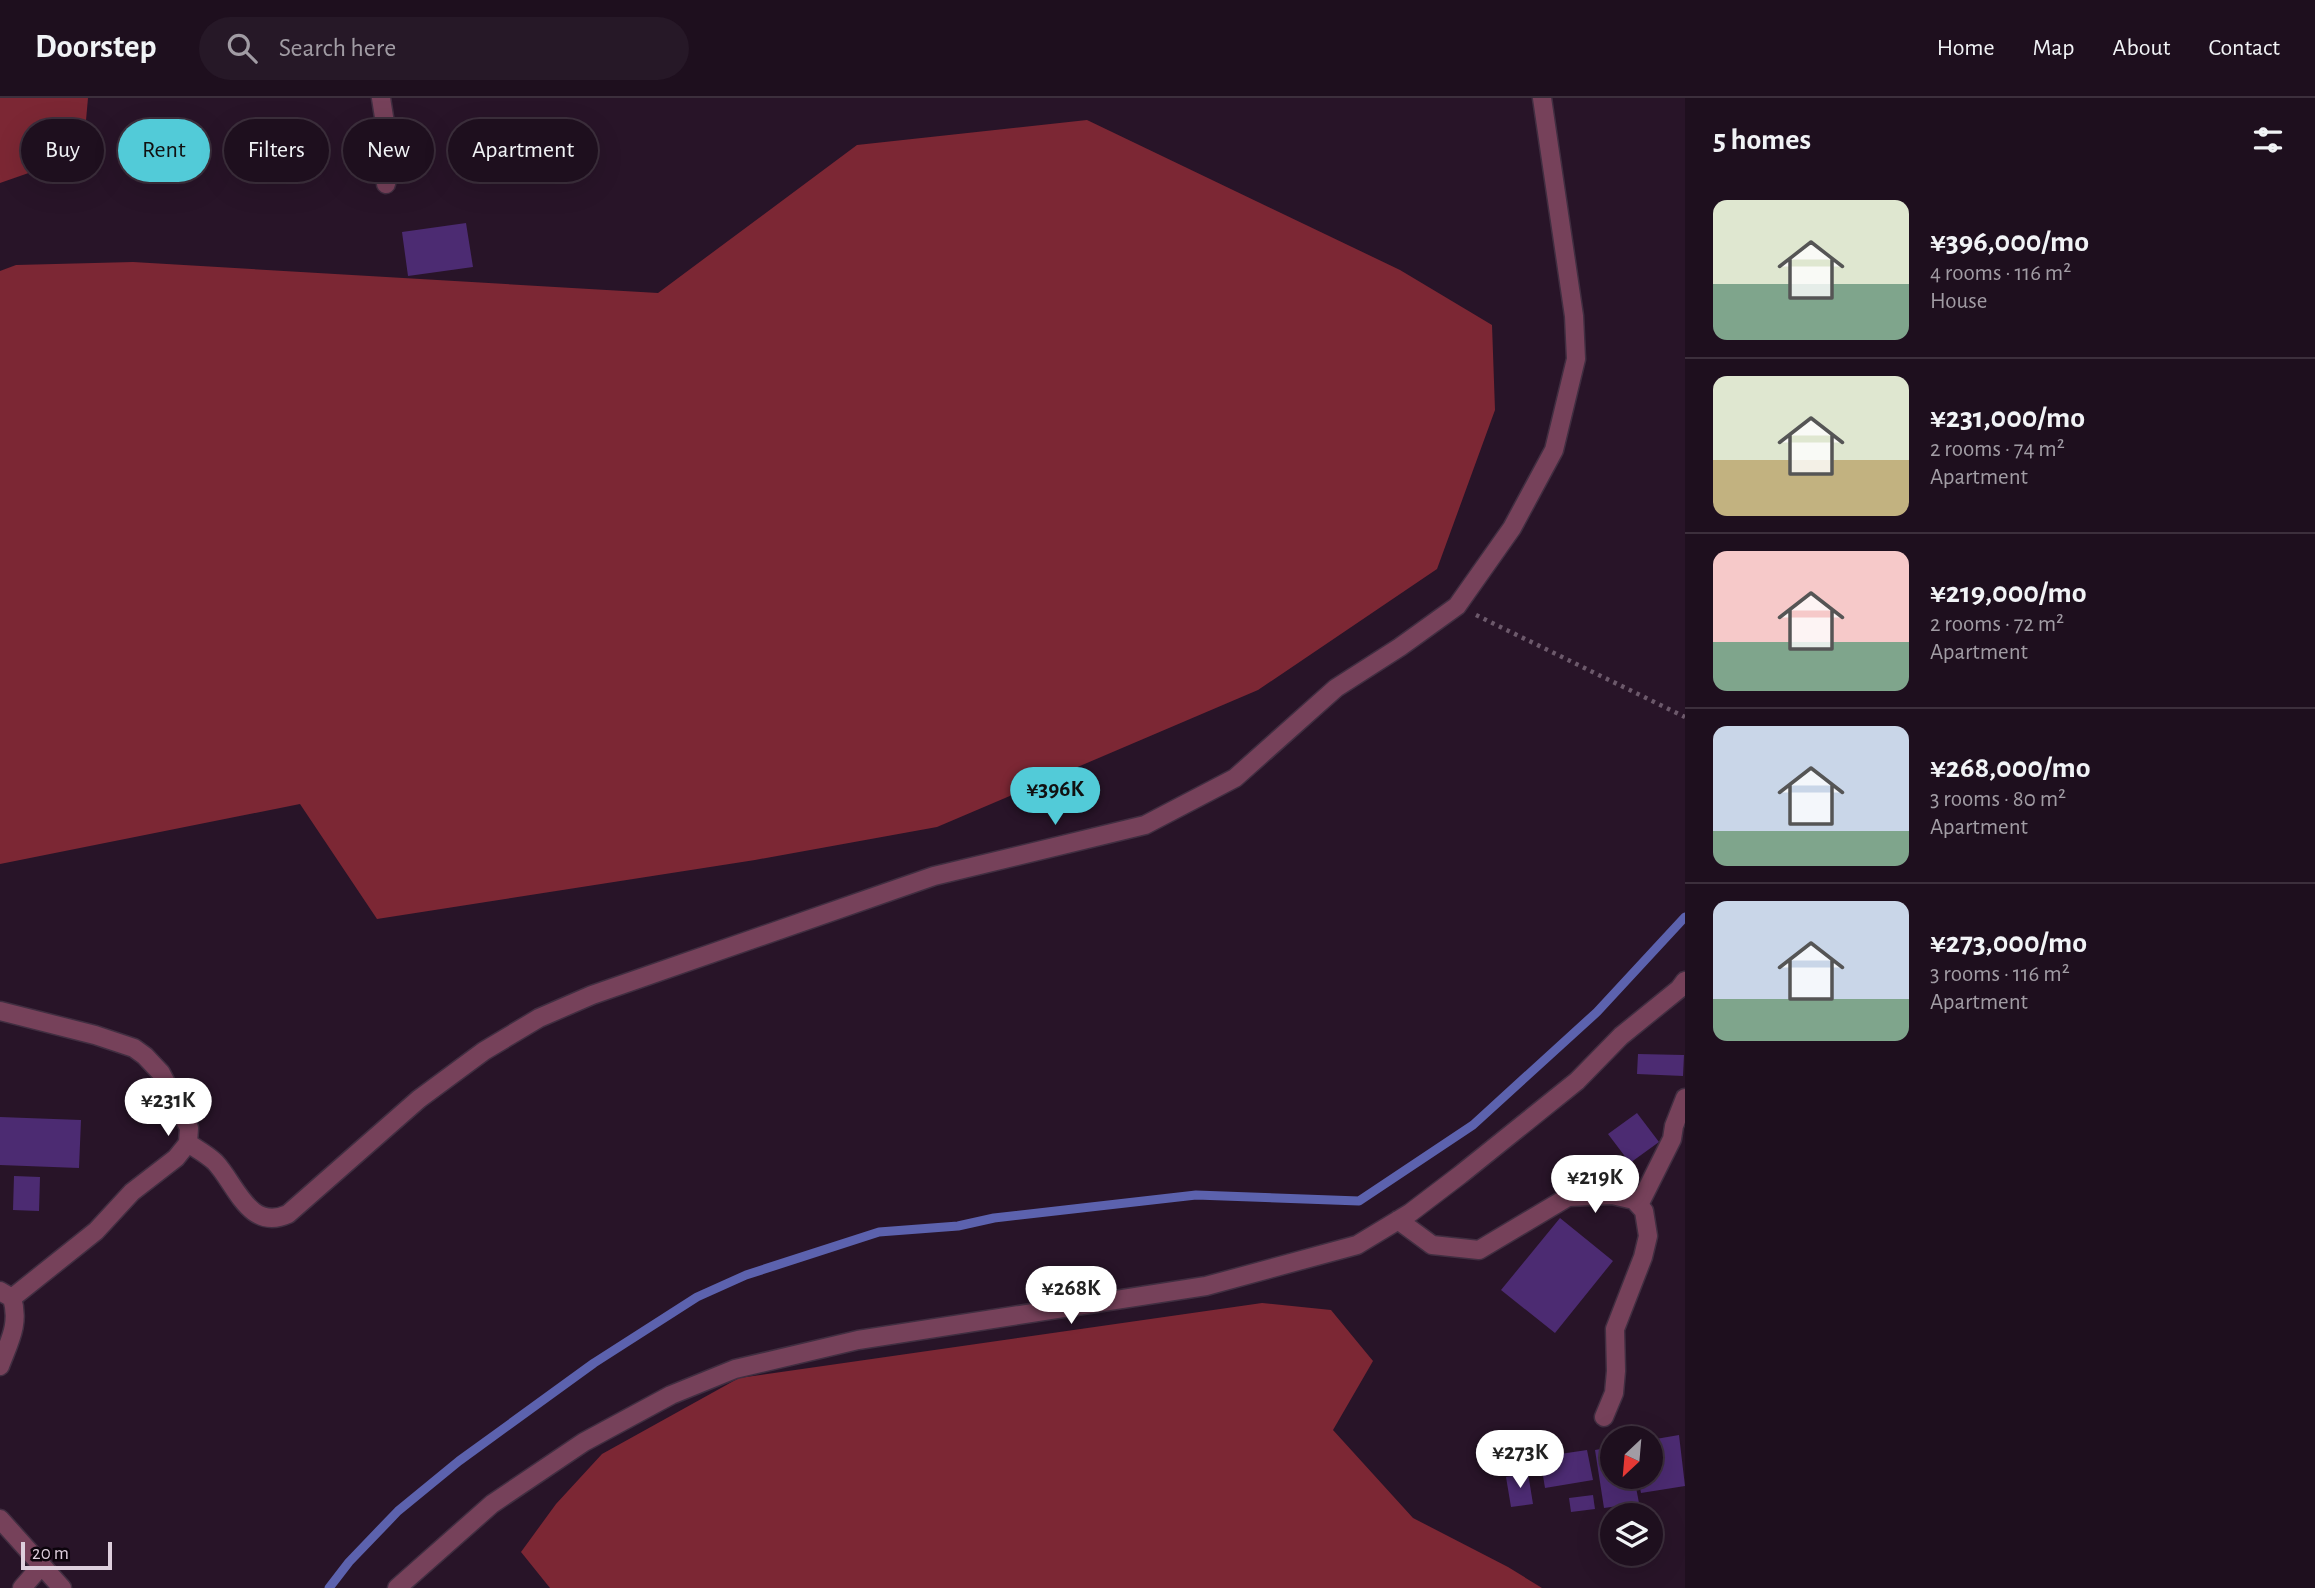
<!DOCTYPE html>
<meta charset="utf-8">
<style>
:root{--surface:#1e0f1e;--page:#261827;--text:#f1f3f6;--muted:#a19ca4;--line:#3c2f3c;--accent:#52cbd8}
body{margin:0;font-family:"Alegreya Sans",sans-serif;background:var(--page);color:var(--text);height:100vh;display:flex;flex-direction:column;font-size:26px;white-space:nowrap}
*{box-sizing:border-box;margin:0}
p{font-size:23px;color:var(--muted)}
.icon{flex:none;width:38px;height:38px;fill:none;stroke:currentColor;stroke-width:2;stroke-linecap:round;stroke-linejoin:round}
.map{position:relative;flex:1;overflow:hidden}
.panel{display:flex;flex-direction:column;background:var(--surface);width:630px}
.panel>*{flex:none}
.top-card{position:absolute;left:21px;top:21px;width:665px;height:63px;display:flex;gap:14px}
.needle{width:46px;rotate:206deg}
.buttons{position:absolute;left:1600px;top:1328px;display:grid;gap:14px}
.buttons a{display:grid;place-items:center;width:63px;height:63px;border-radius:50%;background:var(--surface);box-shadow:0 7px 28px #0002,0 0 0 2px var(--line);font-size:35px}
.scale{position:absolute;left:21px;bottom:18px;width:91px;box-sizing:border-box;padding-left:7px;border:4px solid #decfdd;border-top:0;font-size:19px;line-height:24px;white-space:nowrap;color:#decfdd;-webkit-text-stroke:5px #0c040c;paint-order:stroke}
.price{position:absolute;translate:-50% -60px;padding:0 16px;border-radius:24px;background:#fff;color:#222;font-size:23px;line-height:46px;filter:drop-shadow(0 2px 4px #0008)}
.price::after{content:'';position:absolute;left:50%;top:42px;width:21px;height:16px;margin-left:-10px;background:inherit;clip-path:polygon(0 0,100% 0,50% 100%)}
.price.active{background:var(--accent);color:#111}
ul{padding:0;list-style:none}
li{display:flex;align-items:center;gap:21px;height:175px;padding:0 28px}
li+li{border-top:2px solid var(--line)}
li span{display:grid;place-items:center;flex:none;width:196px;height:140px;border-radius:14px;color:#555}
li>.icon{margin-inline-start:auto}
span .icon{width:84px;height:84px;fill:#fffc;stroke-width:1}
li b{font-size:30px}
h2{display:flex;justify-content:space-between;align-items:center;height:84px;padding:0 28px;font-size:30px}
.tag{padding:0 24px;border-radius:32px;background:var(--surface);box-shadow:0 7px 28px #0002,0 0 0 2px var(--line);font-size:24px;line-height:63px}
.tag.active{background:var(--accent);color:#111}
header{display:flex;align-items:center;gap:42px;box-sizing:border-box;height:98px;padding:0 35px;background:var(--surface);border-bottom:2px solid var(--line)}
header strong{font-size:33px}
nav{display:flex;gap:38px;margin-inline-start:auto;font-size:24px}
.search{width:490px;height:63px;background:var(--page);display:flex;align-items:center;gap:18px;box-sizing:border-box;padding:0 24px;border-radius:38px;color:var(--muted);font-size:26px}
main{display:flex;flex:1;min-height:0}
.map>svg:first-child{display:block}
.forest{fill:#7c2734}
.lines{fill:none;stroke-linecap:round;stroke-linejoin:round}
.stream{stroke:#5c62ae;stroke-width:9}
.building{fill:#4c2b72}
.minor-casing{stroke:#412e41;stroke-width:21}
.path{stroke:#6c596b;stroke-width:4.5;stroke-dasharray:3.5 5;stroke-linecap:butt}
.minor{stroke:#76415a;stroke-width:18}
</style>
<header>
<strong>Doorstep</strong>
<div class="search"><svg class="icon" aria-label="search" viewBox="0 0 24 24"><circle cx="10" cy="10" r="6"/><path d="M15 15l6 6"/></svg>Search here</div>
<nav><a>Home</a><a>Map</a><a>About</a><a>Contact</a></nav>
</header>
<main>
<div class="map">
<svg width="1685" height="1490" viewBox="0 0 1685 1490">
<rect width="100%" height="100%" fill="#281428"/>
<path class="forest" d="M0,0H88L83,56L0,85Z
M1087,22L1400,172L1492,227L1495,312L1437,471L1258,592L937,729L755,762L377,821L300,706L0,766V173L16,167L133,164L658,195L857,47Z
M1262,1205L1331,1212L1373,1263L1333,1332L1413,1420L1508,1469L1542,1490H550L521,1454L556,1406L602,1356L739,1280Z"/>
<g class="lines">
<path class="stream" d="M329,1490L349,1464L398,1413L459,1363L594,1265L697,1199L746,1177L879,1134L958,1128L994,1120L1196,1097L1359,1103L1473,1027L1597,914L1685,819"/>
</g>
<path class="building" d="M466,125L473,169L408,178L402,134Z
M1638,956L1684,957L1683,978L1637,976Z
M1637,1015L1659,1044L1630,1065L1608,1036Z
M0,1019L81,1022L79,1070L0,1067Z
M14,1078L40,1079L39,1113L13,1112Z
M1560,1120L1613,1163L1555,1235L1501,1192Z
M1679,1337L1685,1388L1641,1395L1638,1379H1650V1342Z
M1612,1349V1379H1634L1639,1405L1604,1410L1595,1352Z
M1587,1352L1593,1382L1545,1390L1540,1359Z
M1528,1375L1533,1406L1511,1409L1506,1379Z
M1593,1397L1595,1411L1571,1414L1569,1400Z"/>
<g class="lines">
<defs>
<path id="minor" d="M381,0L390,57L386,86
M0,913L95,937L134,950L145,958L161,975L189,1030L188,1045L176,1060L132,1094L96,1133L12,1200
M188,1045C197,1051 208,1057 215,1064C236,1086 249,1134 288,1116L419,1001L484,953L539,920L592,897L934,778L1145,727L1235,680L1336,590L1400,549L1457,508L1512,430L1554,352L1576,261L1574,218L1542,0
M1639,1107L1672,1041L1674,1028L1685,1000
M1398,1122L1432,1147L1479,1152L1568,1099L1612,1097L1634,1102L1644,1113L1648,1138L1643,1159L1615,1231L1616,1273L1614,1295L1604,1319
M0,1193L12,1200C20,1226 9,1244 0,1268
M0,1421L62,1490
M22,1490L41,1468
M397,1490L492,1406L584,1344L671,1297L735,1271L858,1242L1206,1188L1357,1147L1410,1115L1460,1077L1577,983L1621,938L1679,891L1685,883"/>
</defs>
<use href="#minor" class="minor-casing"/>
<path class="path" d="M1476,517L1685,619"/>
<use href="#minor" class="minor"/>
</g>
</svg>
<div class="buttons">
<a><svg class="needle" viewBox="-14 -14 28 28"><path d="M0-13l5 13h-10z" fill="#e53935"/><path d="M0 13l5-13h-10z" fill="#a19ca4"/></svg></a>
<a><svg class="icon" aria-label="layers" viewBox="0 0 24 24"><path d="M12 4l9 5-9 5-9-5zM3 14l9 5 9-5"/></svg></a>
</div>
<div class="scale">20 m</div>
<b class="price active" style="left:1055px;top:729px">¥396K</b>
<b class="price" style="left:168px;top:1040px">¥231K</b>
<b class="price" style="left:1595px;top:1117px">¥219K</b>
<b class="price" style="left:1071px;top:1228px">¥268K</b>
<b class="price" style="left:1520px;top:1392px">¥273K</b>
<div class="top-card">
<a class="tag">Buy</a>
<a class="tag active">Rent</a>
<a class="tag">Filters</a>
<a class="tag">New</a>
<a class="tag">Apartment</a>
</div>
</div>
<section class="panel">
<h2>5 homes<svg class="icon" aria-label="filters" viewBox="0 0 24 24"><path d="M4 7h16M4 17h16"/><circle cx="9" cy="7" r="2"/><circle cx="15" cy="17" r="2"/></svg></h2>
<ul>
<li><span style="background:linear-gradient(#dfe7d0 60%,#7fa58c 0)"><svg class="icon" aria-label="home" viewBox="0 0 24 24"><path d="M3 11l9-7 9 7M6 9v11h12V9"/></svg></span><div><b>¥396,000/mo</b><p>4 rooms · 116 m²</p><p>House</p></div></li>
<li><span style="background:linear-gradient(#dfe7d0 60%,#c2b280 0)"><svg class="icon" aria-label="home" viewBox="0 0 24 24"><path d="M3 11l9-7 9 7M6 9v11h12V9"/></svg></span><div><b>¥231,000/mo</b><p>2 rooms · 74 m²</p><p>Apartment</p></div></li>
<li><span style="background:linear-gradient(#f6c9c9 65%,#7fa58c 0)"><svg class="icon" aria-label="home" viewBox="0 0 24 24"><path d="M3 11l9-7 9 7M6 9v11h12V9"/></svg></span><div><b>¥219,000/mo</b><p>2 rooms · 72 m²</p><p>Apartment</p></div></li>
<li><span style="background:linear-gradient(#c9d6e8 75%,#7fa58c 0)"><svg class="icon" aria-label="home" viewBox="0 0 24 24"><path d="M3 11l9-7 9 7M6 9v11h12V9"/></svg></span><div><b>¥268,000/mo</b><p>3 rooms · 80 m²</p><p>Apartment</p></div></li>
<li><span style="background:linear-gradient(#c9d6e8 70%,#7fa58c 0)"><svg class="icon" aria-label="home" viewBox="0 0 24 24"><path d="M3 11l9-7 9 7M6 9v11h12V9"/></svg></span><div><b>¥273,000/mo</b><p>3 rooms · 116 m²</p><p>Apartment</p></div></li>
</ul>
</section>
</main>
